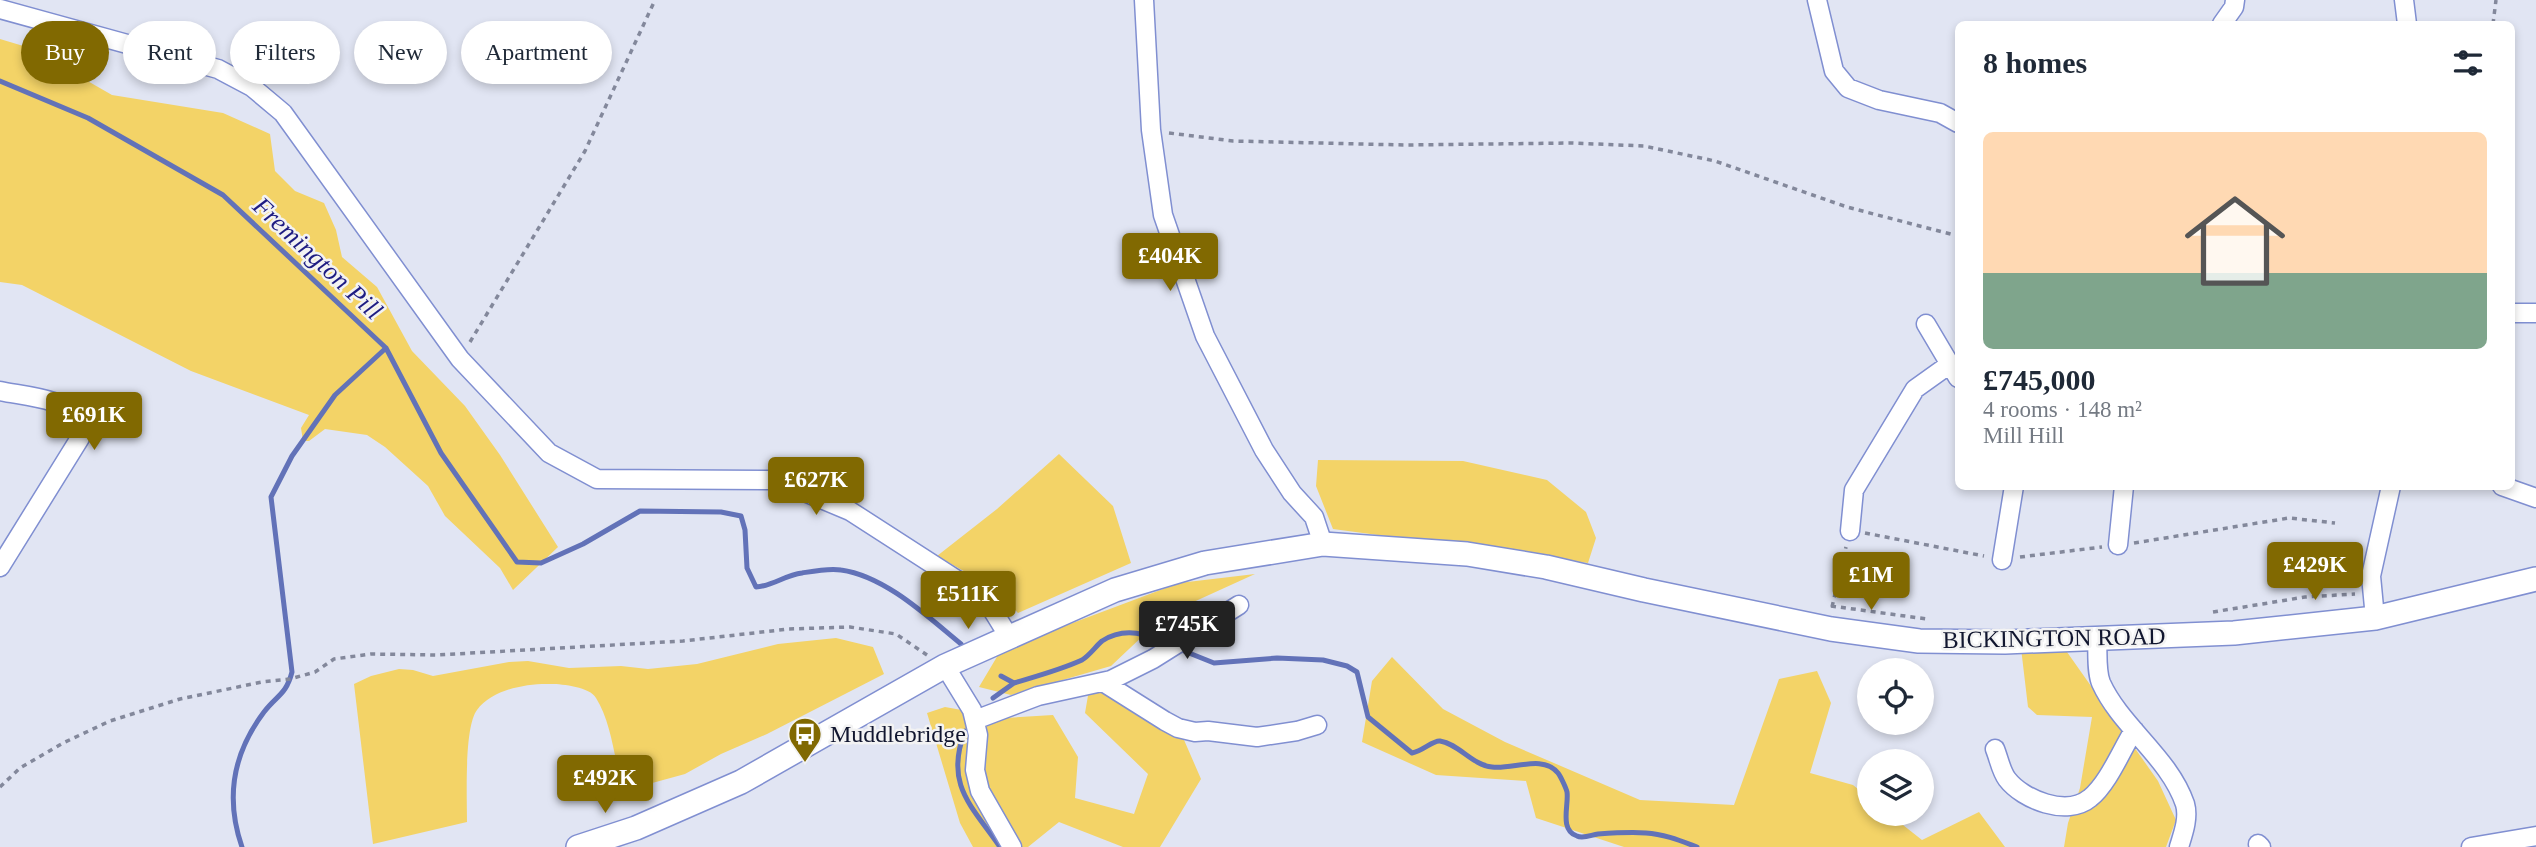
<!DOCTYPE html>
<meta charset="utf-8">
<style>
:root{--surface:#fff;--page:#f2f2f3;--text:#1f2937;--muted:#747a83;--line:#e0e1e3;--accent:#816901}
body{margin:0;font-family:"Times New Roman",serif;background:var(--page);color:var(--text);height:100vh;display:flex;flex-direction:column;font-size:26px;white-space:nowrap}
*{box-sizing:border-box;margin:0}
p{font-size:23px;color:var(--muted)}
.icon{flex:none;width:38px;height:38px;fill:none;stroke:currentColor;stroke-width:2;stroke-linecap:round;stroke-linejoin:round}
.map{position:relative;flex:1;overflow:hidden}
.details{position:absolute;left:1955px;top:21px;width:560px;height:469px;display:flex;flex-direction:column;background:var(--surface);border-radius:10px;box-shadow:0 4px 10px #0003}
.details>*{flex:none}
.top-card{position:absolute;left:21px;top:21px;width:665px;height:63px;display:flex;gap:14px}
.fabs{position:absolute;left:1857px;top:658px;display:grid;gap:14px}
.fabs a{display:grid;place-items:center;width:77px;height:77px;border-radius:50%;background:var(--surface);box-shadow:0 4px 10px #0003;font-size:35px}
.price{position:absolute;translate:-50% -60px;padding:0 16px;border-radius:7px;background:var(--accent);color:#fff;font-size:23px;line-height:46px;filter:drop-shadow(0 2px 4px #0008)}
.price::after{content:'';position:absolute;left:50%;top:42px;width:21px;height:16px;margin-left:-10px;background:inherit;clip-path:polygon(0 0,100% 0,50% 100%)}
.price.selected{background:#222;color:#fff}
ul{padding:0;list-style:none}
li{display:grid;align-content:center;gap:14px;height:371px;padding:0 28px}
li+li{border-top:2px solid var(--line)}
li span{display:grid;place-items:center;height:217px;border-radius:10px;color:#555}
li>.icon{margin-inline-start:auto}
span .icon{width:126px;height:126px;fill:#fffc;stroke-width:1}
li b{font-size:30px}
h2{display:flex;justify-content:space-between;align-items:center;height:84px;padding:0 28px;font-size:30px}
.chip{padding:0 24px;border-radius:32px;background:var(--surface);box-shadow:0 4px 10px #0003;font-size:24px;line-height:63px}
.chip.selected{background:var(--accent);color:#fff}
.map>svg:first-child{display:block}
.green{fill:#f3d367}
.lines{fill:none;stroke-linecap:round;stroke-linejoin:round}
.stream{stroke:#6272b8;stroke-width:5}
.minor-casing{stroke:#808fd1;stroke-width:21}
.major-casing{stroke:#808fd1;stroke-width:26}
.path{stroke:#83889b;stroke-width:3.5;stroke-dasharray:5 5;stroke-linecap:butt}
.minor{stroke:#fff;stroke-width:18}
.major{stroke:#fff;stroke-width:23}
.labels{text-anchor:middle;stroke-width:5;stroke-linejoin:round;paint-order:stroke}
.street-label{font-size:24px;fill:#11162f;stroke:#f3f3f3}
.poi-label{font-size:24px;fill:#11162f;stroke:#f3f3f3;text-anchor:start}
.water-label{font-size:26px;font-style:italic;fill:#1e1c82;stroke:#f3f3f3}
</style>
<div class="map">
<svg width="2536" height="847" viewBox="0 0 2536 847">
<rect width="100%" height="100%" fill="#e1e5f3"/>
<path class="green" d="M0,39L30,48L112,95L223,113L270,134L275,171L295,191L324,203L336,230L342,257L377,287L412,351L465,406L500,455L558,547L513,590L500,568L445,516L428,486L385,447L367,435L325,429L309,441H303L301,428L309,415L191,371L22,285L0,282Z
M1059,454L1113,506L1131,563L1018,613L994,588L937,556L997,509Z
M1318,460L1463,461L1547,480L1586,512L1596,538L1588,563L1333,529L1316,486Z
M1255,574L1165,615L1111,666L1011,695L979,687L1001,650L1179,583Z
M836,638L873,647L884,674L767,734L721,754L685,774L623,791C615,763 612,723 596,698C590,687 563,684 551,684C528,683 492,689 477,710C464,727 467,798 467,822L373,844L354,684L371,676L399,669L413,670L433,676L509,662L528,661L569,668L621,666L648,669L697,664L778,644Z
M2021,648L2067,652L2158,781L2176,820L2166,847H2064L2068,823L2080,788L2092,717L2037,715L2028,707Z
M1392,657L1443,709L1505,742L1640,800L1734,805L1779,679L1817,671L1831,703L1810,773L1853,785L1869,798V814H1889L1922,840L1979,812L2005,847H1624L1536,818L1526,781L1436,775L1362,742L1372,681Z
M1090,684L1181,733L1201,779L1160,847H1123L1059,822L1028,847H973L960,823L927,713L945,707L1006,718L1053,715L1078,757L1075,798L1134,814L1148,774L1085,713Z"/>
<g class="lines">
<path class="stream" d="M0,81L88,118L223,195L386,348L441,453L517,562L541,563L583,544L640,511L721,512L741,516L745,530L747,568L756,587C773,586 785,575 802,573C814,571 829,568 841,570C885,576 928,617 961,644
M1179,649L1214,663L1277,658L1323,660L1347,666L1357,672L1368,717L1412,753C1423,751 1433,740 1440,741C1459,744 1472,765 1492,767C1512,770 1543,754 1558,773C1561,777 1566,788 1567,792C1569,805 1559,830 1577,836C1583,839 1591,835 1598,834C1613,833 1631,832 1646,833C1664,834 1681,841 1697,847
M1001,676L1014,683C1037,676 1060,670 1082,660C1090,655 1095,647 1102,641C1125,626 1148,634 1170,645
M993,698L1014,683
M965,731C944,785 972,806 1000,847
M242,847C225,798 233,753 264,712C277,695 286,695 292,672L271,497L292,456L335,395L386,348"/>
<defs>
<path id="minor" d="M1144,0L1151,130L1163,215L1205,336L1264,450L1292,493L1314,517L1323,544
M1817,0L1834,71L1848,88L1879,100L1940,113L1958,123
M2404,0L2407,24
M0,9L218,69L252,87L283,113L460,359L549,453L597,479L776,480L850,511L985,598L1009,637
M2222,24L2234,7L2235,0
M2511,313H2536
M1926,324L1958,378
M0,391C22,396 69,398 79,421C81,426 80,433 80,438L0,567
M2502,486L2536,498
M1850,531L1854,490L1915,389L1950,364
M2118,545L2124,486
M2002,560L2014,486
M2375,618L2371,576L2391,486
M2097,639C2098,653 2096,671 2101,683C2121,727 2169,757 2185,804C2189,818 2183,834 2179,847
M945,666L972,710L978,735L975,770L980,791L1012,847
M1103,682L1165,721L1178,728L1195,732L1208,731L1257,737L1297,731L1317,725
M975,720L1038,696L1111,680L1153,659L1239,605
M1995,749C1999,759 2001,771 2007,779C2023,800 2067,817 2090,798C2108,784 2122,749 2134,730
M2258,844L2261,847
M2471,847L2536,836"/>
<path id="major" d="M578,847L636,828L741,782L945,666L1115,590L1205,563L1323,544L1467,554L1546,567L1644,590L1831,629L1919,641L2005,642L2234,633L2375,618L2536,579"/>
</defs>
<use href="#minor" class="minor-casing"/>
<use href="#major" class="major-casing"/>
<path class="path" d="M2493,24L2496,0
M1169,133L1233,141L1405,145L1572,143L1644,146L1715,161L1847,207L1958,236
M470,342L585,151L655,0
M1865,533L1984,556
M2134,543L2289,518L2335,523
M2020,557L2102,547
M1831,606L1927,619
M1832,607L1846,547
M2213,612L2305,597L2355,594
M0,787L20,768L63,743L110,721L180,699L262,682L290,679L315,672L334,659L371,654L437,655L683,641L789,629L850,627L896,634L927,655"/>
<use href="#minor" class="minor"/>
<use href="#major" class="major"/>
</g>
<defs>
<symbol id="bus-pin" viewBox="-11 -11 22 30"><path d="M0 17L-7.5 6A9.5 9.5 0 1 1 7.5 6Z" fill="#816901" stroke="#f3f3f3"/><path d="M-5-6H5V4H4V6H2V4H-2V6H-4V4H-5ZM-3.5-4V0h7V-4ZM-3.5 1.2v1.5H-2V1.2ZM2 1.2v1.5H3.5V1.2Z" fill="#fff"/></symbol>
</defs>
<g fill-rule="evenodd">
<use href="#bus-pin" x="786" y="715" width="38" height="52"/>
</g>
<g class="labels">
<g class="street-label">
<text transform="translate(2054 638) rotate(-1)" y="8">BICKINGTON ROAD</text>
</g>
<g class="poi-label">
<text x="830" y="742">Muddlebridge</text>
</g>
<g class="water-label">
<text transform="translate(318 258) rotate(43)" y="9">Fremington Pill</text>
</g>
</g>
</svg>
<div class="fabs">
<a><svg class="icon" aria-label="locate" viewBox="0 0 24 24"><circle cx="12" cy="12" r="6"/><path d="M12 2v4M12 18v4M2 12h4M18 12h4"/></svg></a>
<a><svg class="icon" aria-label="layers" viewBox="0 0 24 24"><path d="M12 4l9 5-9 5-9-5zM3 14l9 5 9-5"/></svg></a>
</div>
<b class="price" style="left:1170px;top:293px">£404K</b>
<b class="price" style="left:94px;top:452px">£691K</b>
<b class="price" style="left:816px;top:517px">£627K</b>
<b class="price" style="left:2315px;top:602px">£429K</b>
<b class="price" style="left:1871px;top:612px">£1M</b>
<b class="price" style="left:968px;top:631px">£511K</b>
<b class="price selected" style="left:1187px;top:661px">£745K</b>
<b class="price" style="left:605px;top:815px">£492K</b>
<div class="top-card">
<a class="chip selected">Buy</a>
<a class="chip">Rent</a>
<a class="chip">Filters</a>
<a class="chip">New</a>
<a class="chip">Apartment</a>
</div>
<section class="details">
<h2>8 homes<svg class="icon" aria-label="filters" viewBox="0 0 24 24"><path d="M4 7h16M4 17h16"/><circle cx="9" cy="7" r="2"/><circle cx="15" cy="17" r="2"/></svg></h2>
<ul>
<li><span style="background:linear-gradient(#ffd9b3 65%,#7fa58c 0)"><svg class="icon" aria-label="home" viewBox="0 0 24 24"><path d="M3 11l9-7 9 7M6 9v11h12V9"/></svg></span><div><b>£745,000</b><p>4 rooms · 148 m²</p><p>Mill Hill</p></div></li>
</ul>
</section>
</div>
